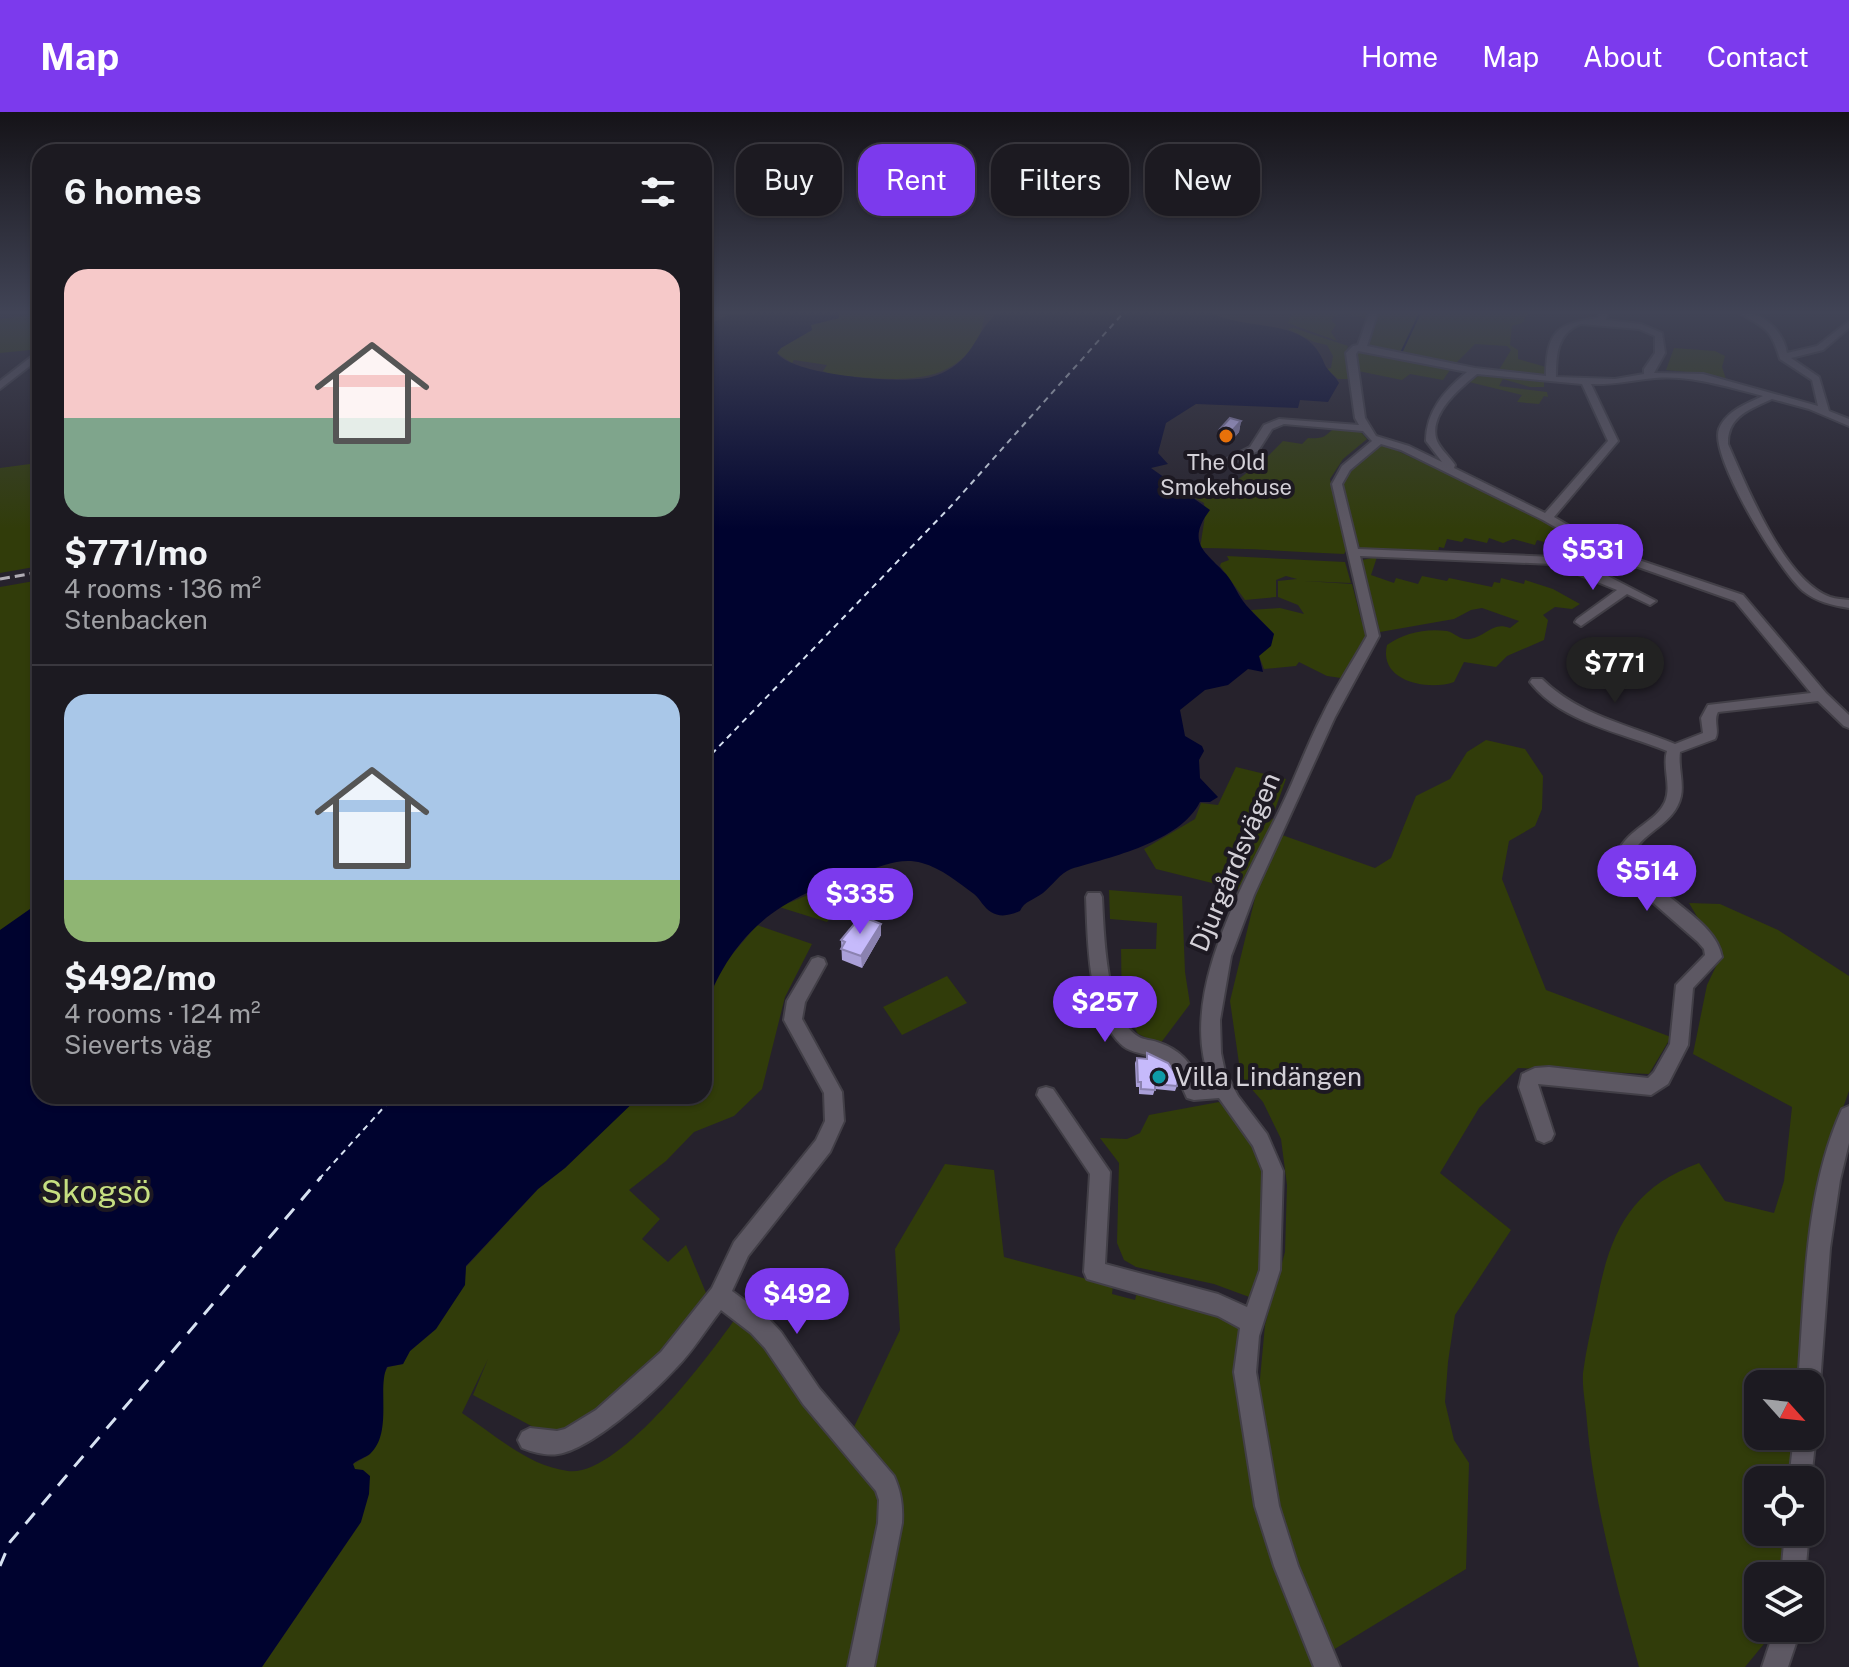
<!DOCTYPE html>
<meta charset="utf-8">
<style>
:root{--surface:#1c1a21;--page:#29272e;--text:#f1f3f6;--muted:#a0a1a5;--line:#3a383f;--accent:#7c3aed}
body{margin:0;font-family:"Public Sans",sans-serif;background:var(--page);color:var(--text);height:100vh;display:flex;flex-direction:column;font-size:30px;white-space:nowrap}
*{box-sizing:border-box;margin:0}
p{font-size:26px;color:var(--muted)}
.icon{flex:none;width:44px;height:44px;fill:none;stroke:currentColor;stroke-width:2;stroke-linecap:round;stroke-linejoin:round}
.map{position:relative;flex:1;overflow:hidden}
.sheet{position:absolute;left:32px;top:32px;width:680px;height:960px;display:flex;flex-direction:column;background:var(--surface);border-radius:24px;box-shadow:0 2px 6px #0004,0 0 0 2px var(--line)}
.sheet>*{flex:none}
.hud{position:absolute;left:736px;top:32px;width:760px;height:72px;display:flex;gap:16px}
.needle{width:52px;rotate:117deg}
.tools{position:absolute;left:1744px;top:1258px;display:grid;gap:16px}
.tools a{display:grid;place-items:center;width:80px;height:80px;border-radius:16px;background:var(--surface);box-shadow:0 2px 6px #0004,0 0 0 2px var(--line);font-size:40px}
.price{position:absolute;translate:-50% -68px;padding:0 18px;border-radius:28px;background:var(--accent);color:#fff;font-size:26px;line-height:52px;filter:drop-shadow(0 2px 4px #0008)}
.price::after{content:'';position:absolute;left:50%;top:48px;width:24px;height:18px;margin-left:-12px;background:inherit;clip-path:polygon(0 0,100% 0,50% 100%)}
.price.active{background:#222;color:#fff}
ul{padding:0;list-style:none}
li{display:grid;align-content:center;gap:16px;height:424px;padding:0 32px}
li+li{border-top:2px solid var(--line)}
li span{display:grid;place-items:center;height:248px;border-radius:24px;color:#555}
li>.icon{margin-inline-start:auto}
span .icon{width:144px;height:144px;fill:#fffc;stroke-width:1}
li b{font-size:34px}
h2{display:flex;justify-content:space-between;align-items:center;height:96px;padding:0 32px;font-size:34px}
.tag{padding:0 28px;border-radius:24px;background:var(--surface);box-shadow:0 2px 6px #0004,0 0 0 2px var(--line);font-size:28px;line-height:72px}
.tag.active{background:var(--accent);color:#fff}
header{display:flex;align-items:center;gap:48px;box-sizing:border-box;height:112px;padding:0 40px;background:var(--accent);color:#fff}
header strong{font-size:38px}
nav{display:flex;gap:44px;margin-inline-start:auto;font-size:28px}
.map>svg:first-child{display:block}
.green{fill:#313c0a}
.water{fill:#00032f}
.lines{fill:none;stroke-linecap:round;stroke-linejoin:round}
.stream{stroke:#00032f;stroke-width:2}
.ferry-far1{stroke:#d7e2f2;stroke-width:2;stroke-dasharray:6 5;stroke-linecap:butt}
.ferry{stroke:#d7e2f2;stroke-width:3;stroke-dasharray:14 11;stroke-linecap:butt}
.minor-casing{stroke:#423f47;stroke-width:4}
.minor{fill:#5d5863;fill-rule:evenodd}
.rail{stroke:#b1adb5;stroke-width:3;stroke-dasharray:10 5;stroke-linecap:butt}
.wall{fill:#aaa0d8}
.shaded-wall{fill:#8b82b0}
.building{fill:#c6bafb;stroke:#8b82b0;stroke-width:2}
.food-dot{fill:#e8710a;stroke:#1d1922;stroke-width:3}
.culture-dot{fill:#0f9aa8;stroke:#1d1922;stroke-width:3}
.labels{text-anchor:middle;stroke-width:8;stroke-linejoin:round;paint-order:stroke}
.far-poi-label{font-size:22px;fill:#d4d1d8;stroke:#1d1922}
.street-label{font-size:26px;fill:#d4d1d8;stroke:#1d1922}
.poi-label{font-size:26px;fill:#d4d1d8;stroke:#1d1922;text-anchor:start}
.near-park-label{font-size:32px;fill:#c6df81;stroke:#1d1922}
</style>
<header>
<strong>Map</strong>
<nav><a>Home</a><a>Map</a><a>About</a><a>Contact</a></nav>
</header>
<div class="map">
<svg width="1849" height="1555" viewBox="0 0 1849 1555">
<rect width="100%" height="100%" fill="#26222c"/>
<path class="green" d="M839,199H986C983,207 983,218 977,228C947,280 884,266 833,263L823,259L827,253L794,248L792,251L777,241L781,236L812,218L811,213L839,206Z
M1293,199L1316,202L1315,199H1372L1368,207L1340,200L1331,208L1336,213L1331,220L1337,229L1288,211Z
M1377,199H1530L1522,211L1512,214L1510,233L1518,238V247L1546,255V263L1499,258L1511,238L1507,234L1475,232L1455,252L1368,233Z
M40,202V237L0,241V207Z
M1294,216L1348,234L1345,242L1350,267H1338L1327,257L1331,256L1333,244L1327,233L1314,230L1288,217Z
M1674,236L1715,239L1725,244L1722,255L1726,267L1707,262L1666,258Z
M1359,238L1452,255L1443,268L1410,262L1402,268L1358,259L1356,241Z
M1480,263L1544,270V275H1530L1503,267L1499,274L1547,280L1548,285L1544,284L1539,292L1517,290L1522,283L1469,270Z
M1336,315L1359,318L1367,327L1343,347L1330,367L1347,437L1344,442C1296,440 1249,436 1200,436L1205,404L1204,391L1193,385L1207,381L1218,383L1266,346L1283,329L1302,332L1308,326C1326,327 1324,324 1336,315Z
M1385,333L1536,403L1572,424L1569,450L1549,443L1550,437L1565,441L1567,431L1546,427L1544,430L1537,428L1535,433L1513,427L1503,431L1489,426L1487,431L1465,426L1462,430L1447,427L1444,436L1439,435L1438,440L1360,436L1341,377L1344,362L1376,335Z
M40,336V454L0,461V356L30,352Z
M1227,444L1345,450L1351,471L1304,469L1352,472L1362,511L1368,514L1367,521L1341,566L1327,564L1299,550L1296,554L1264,557L1259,544L1274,522L1251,498L1280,496L1304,502L1298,493L1278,485V469L1297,467L1286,464L1276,468V485L1245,488L1220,454L1221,451L1229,448Z
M1377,445L1371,463L1394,471L1396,466L1418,472L1422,464L1447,469L1449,466L1492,475L1494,470L1500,471L1501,466L1524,472L1525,468L1553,477L1580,492L1572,497L1555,495L1543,503L1548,508L1544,528L1507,544L1496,555L1464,550L1454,570C1429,579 1378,570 1387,533C1403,521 1426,516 1447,519C1455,521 1461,529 1470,527C1487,524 1492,509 1510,516L1519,509L1482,496L1471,498L1454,507L1380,520L1362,448Z
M40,468V984L0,1378V475Z
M1486,628L1525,637L1543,664L1542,697L1535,714L1509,729L1502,767L1546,878L1671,925L1649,962L1518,956L1479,996L1440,1061L1511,1118L1455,1203L1448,1250L1445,1290L1454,1328L1469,1351L1466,1457L1333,1538L1301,1458L1279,1413L1258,1288L1265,1213L1285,1140L1287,1073L1281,1027L1263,990L1241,965L1230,889L1256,782L1156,757L1144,737L1195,707L1201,691L1218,693L1236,655L1286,667L1272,706L1282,723L1375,756L1391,746L1416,684L1450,667L1467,640Z
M863,760L867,767L870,787L839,795L827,810L779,795Z
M1109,778L1182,784L1185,860L1190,892L1160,932L1138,922C1119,890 1122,873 1121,837H1156L1157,811L1110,807Z
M1689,791L1720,792L1778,818L1849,864V979L1830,1032L1801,1272H1758V1324H1797L1793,1368H1758V1420H1789L1786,1464H1758V1516H1777L1745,1555H1639C1617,1474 1594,1393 1587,1310C1586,1294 1582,1277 1583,1261C1586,1237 1592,1213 1597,1189C1610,1120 1631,1076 1699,1051L1725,1089L1774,1101L1784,1069L1792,995L1693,942L1707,873L1718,850L1716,837Z
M757,813L812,832L785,885L762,977L734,1004L694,1020L666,1049L629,1078L660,1107L642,1127L668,1150L686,1133L709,1188L671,1235L580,1316L552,1325L473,1283L488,1247L462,1301C495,1323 528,1354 568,1359C618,1366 709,1244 735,1207L765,1230L845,1334L900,1218L895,1137L945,1052L994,1058L1004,1145L1113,1174L1112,1182L1135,1188L1137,1180L1226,1200L1247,1215L1241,1231L1314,1555H262L361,1410L353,1352L369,1343L382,1265L388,1255L403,1252L410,1239L436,1217L464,1173L466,1155L538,1077L565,1056L639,984H704V897L724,852Z
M947,864L967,891L902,923L883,895Z
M1219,990L1243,1015L1265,1053L1264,1156L1252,1186L1214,1172L1136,1155L1124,1148L1117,1131L1119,1051L1100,1026L1127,1027L1140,1021L1149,1003Z"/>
<path class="water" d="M762,199H839V206L811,213L812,218L781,236L777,241C792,263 903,273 931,265C940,263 951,257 958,251C976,237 981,211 1001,199H1207C1247,222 1307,201 1325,253C1327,258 1336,265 1339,271L1328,290L1300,288L1298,296L1196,292L1166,311L1158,341L1168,352L1151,356L1210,398C1185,431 1206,440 1226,462C1233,470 1237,481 1243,489C1252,501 1264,511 1274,522L1271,534L1259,544L1263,560L1248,557L1228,573L1205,578L1180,598L1185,624L1202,634L1204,639L1199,648L1200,666L1218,685L1210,690H1200C1180,730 1111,745 1071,757C1060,761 1052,774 1043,781C1034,788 1024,789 1020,799C1011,803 1000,806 991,800C984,796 980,787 974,782C959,771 941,756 922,751C901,745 883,754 863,760C781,785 736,815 704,897V215L726,204Z
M40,790V984H640L565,1056L538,1077L466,1154L465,1173L436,1217L410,1239L403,1252L387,1255C377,1276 393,1321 370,1342C365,1346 358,1347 353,1352L355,1357L363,1358L370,1364L369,1382L361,1410L262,1555H0V818Z"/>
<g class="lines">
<path class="stream" d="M1401,241L1421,199"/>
<path class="ferry-far1" d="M704,650L952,393L1125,199
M319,1067L394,984"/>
<path class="ferry" d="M0,1454L10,1430L321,1065"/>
<defs>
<path id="minor" d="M710,199H721L704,208V202Z
M1370,199H1378L1367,234L1475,256L1546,264C1547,219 1556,212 1598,206L1600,199H1608L1606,208L1641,212L1662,221L1665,241L1654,261L1703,262L1818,294L1812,268L1780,247C1770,213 1764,217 1737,199C1761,199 1783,217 1787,241L1817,234L1849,209V216L1823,238L1791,246L1819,265L1829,299L1849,307V314L1809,297L1772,287C1751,297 1727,304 1728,332C1747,375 1784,468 1830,485C1836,487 1843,487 1849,488V496C1832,493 1817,490 1803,479C1780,460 1709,344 1719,317C1726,299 1746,292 1763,284C1727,275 1692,263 1655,266C1633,268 1614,273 1591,272L1618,329L1554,405L1612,439L1743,483L1826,581L1849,603V616L1844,614L1818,589L1718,600C1713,609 1720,619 1715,627L1680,640C1678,655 1684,670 1681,684C1675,712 1645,718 1633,741C1650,785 1715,804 1722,845L1693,876L1688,933L1668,972L1651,983L1538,972L1554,1022L1551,1028L1544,1031L1537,1028L1519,975L1522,962L1535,956L1549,955L1648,966L1654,960L1670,932L1676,873L1705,843L1704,837L1698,830L1642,781L1624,758L1617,741C1629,716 1656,710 1665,690C1672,674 1662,655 1667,639C1621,620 1562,611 1530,570L1532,567H1542C1578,603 1629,613 1675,632L1703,621L1701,606L1708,593L1811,581L1735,489L1604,443L1543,408L1401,338L1381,332L1350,358L1342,372L1358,437L1554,445L1602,461L1656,489L1650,493L1627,482L1581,514L1575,510L1577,507L1617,478L1553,452L1360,444L1379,524L1335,605L1254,783L1231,844L1220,908L1221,941L1225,960L1238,984L1267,1022L1283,1059L1280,1158L1259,1224L1256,1260L1279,1394L1298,1454L1340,1555H1314L1274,1454L1255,1394L1234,1260L1240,1216L1218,1204L1087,1167L1084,1160L1090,1062L1037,983L1039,977L1046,975L1053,977L1110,1060L1105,1152L1218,1182L1247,1195L1260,1158L1263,1059L1253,1034L1219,986L1194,988L1187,986C1178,965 1171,949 1147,943C1139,941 1129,939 1123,934C1087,903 1088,829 1086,785L1088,781H1100L1102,785C1104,820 1105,906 1139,925C1144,928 1152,928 1157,930C1179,937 1191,950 1200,971L1211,970C1175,884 1246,769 1282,693C1296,664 1307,633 1322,604C1335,576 1352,551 1367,524L1332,372L1342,354L1372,329L1363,319L1284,312L1272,317L1258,339L1222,356L1213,354L1250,335L1264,313L1279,307L1359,313L1355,306L1346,241L1353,234L1358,233ZM1581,212L1639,217L1655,224V241L1644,257V262L1615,267L1556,265C1556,243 1557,221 1581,212ZM1358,239L1467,260C1445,278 1426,299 1426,329L1442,350L1409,334L1376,324L1365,306L1356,242ZM1477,262L1582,272L1608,329L1545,401L1454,356L1455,353C1450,345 1438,335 1436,326C1430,301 1460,276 1477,262Z
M40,238V246L0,277V269Z
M818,845L824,847L826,852L805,890L802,907L842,980L844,1009L830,1040L748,1144L732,1179L767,1205L781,1220L819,1276L894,1364C901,1380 903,1393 902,1411L874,1555H848L878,1411L879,1388L876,1379L803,1292L765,1236L751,1221L721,1198C706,1217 693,1239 676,1256C652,1282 592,1337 558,1342C547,1344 532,1340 522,1336L518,1328L522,1320L530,1316L557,1319L565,1317L596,1298L661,1240L712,1176L734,1130L816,1028L825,1009L824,981L784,908L787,889L812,847Z
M1849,994V1031L1840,1068L1830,1136L1820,1272L1817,1280L1810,1283V1272H1798C1805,1181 1804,1081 1842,997Z
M1810,1315L1816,1324L1810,1375V1368H1789L1794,1324H1810Z
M1785,1420H1809L1805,1464H1781Z
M1775,1516H1801L1788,1555H1762Z"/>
</defs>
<use href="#minor" class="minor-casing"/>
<use href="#minor" class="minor"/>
<path class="rail" d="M0,467L40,460"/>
</g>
<path class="wall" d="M1241,309L1239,320L1229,332L1218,328L1220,317Z
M881,812V823L862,856L842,848L841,828Z
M1147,941L1177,974L1175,979L1155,977L1153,983L1139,982V975H1136L1135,951L1137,946H1146Z"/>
<path class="shaded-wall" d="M1241,309L1239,320L1229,332L1231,320Z
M881,812V823L862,856L861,844Z"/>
<path class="building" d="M1230,306L1241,309L1231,320L1220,317Z
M861,804L881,812L861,844L841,837L845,830L841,828Z
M1147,941L1168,951L1178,965L1177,974L1155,972V978L1141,977V970H1138L1137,946L1147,947Z"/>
<linearGradient id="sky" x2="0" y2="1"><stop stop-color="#151318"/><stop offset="0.48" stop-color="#414456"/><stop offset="1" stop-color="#414456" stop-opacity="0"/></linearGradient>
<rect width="1849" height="417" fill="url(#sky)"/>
<circle class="food-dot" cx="1226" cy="324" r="8"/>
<circle class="culture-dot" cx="1159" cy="965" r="8"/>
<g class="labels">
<g class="far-poi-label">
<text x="1226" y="358">The Old<tspan x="1226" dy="25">Smokehouse</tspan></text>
</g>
<g class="street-label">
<text transform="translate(1235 750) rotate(-67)" y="9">Djurgårdsvägen</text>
</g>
<g class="poi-label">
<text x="1175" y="974">Villa Lindängen</text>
</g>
<g class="near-park-label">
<text x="96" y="1091">Skogsö</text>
</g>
</g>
</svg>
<div class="tools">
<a><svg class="needle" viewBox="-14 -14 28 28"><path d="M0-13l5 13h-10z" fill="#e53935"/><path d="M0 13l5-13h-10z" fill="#a0a1a5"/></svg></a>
<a><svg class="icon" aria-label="locate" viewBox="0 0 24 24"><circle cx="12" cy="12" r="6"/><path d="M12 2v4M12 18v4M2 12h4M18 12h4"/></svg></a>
<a><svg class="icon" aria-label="layers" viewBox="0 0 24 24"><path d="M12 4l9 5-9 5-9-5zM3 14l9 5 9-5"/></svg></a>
</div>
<b class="price" style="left:1593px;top:480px">$531</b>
<b class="price active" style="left:1615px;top:593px">$771</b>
<b class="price" style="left:1647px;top:801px">$514</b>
<b class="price" style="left:860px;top:824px">$335</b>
<b class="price" style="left:1105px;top:932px">$257</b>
<b class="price" style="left:797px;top:1224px">$492</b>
<div class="hud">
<a class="tag">Buy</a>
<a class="tag active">Rent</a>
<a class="tag">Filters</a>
<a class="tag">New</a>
</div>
<section class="sheet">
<h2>6 homes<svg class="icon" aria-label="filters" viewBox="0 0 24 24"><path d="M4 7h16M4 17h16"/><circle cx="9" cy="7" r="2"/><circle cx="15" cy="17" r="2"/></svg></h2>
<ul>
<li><span style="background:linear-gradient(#f6c9c9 60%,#7fa58c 0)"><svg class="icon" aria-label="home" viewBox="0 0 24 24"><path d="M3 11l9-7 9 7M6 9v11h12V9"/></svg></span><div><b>$771/mo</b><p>4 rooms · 136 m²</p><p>Stenbacken</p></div></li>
<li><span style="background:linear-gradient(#a9c7e8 75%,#8fb573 0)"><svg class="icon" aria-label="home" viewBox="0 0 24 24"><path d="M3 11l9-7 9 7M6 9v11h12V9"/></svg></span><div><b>$492/mo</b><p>4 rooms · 124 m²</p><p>Sieverts väg</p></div></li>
</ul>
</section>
</div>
